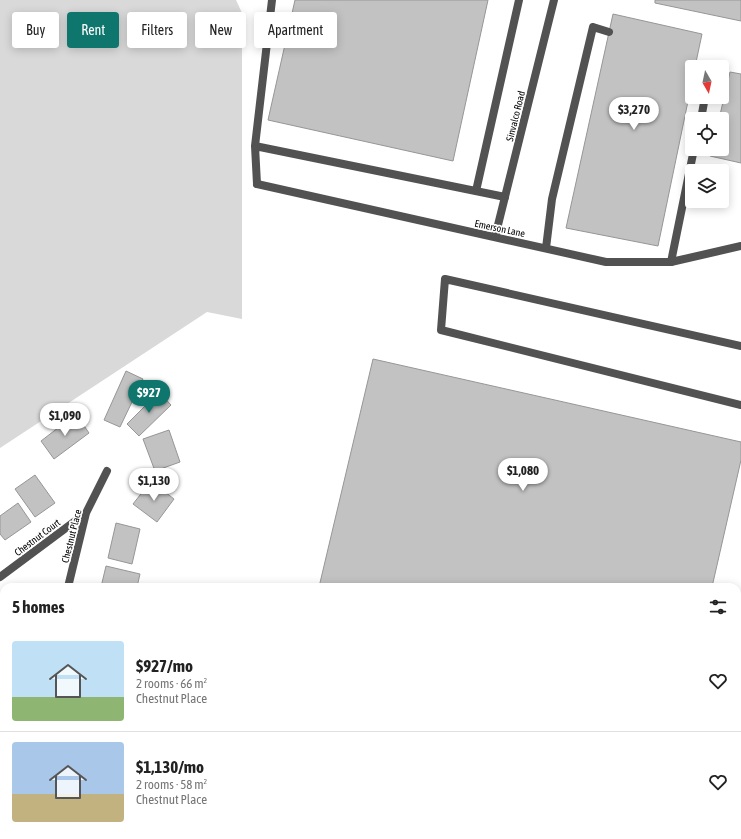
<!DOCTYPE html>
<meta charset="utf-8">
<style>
:root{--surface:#fff;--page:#f2f2f2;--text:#222;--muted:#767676;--line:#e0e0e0;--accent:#0f766e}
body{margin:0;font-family:"Asap Condensed",sans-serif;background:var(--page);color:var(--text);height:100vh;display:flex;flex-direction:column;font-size:15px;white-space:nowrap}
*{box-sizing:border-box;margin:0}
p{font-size:13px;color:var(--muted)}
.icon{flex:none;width:22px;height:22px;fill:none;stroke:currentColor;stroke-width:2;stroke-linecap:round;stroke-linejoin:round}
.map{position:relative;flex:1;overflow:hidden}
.drawer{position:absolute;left:0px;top:583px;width:741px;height:256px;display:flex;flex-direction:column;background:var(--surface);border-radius:12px 12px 0 0;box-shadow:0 2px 10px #0003}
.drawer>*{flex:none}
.top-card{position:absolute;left:12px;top:12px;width:400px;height:36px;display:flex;gap:8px}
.needle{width:26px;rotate:171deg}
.fabs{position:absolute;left:685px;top:60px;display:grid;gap:8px}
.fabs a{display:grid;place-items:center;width:44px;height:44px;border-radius:4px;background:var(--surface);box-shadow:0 2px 10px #0003;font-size:20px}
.price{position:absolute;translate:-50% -34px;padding:0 9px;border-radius:14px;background:#fff;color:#222;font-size:13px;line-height:26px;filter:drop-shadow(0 1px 2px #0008)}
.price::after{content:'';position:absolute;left:50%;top:24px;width:12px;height:9px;margin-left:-6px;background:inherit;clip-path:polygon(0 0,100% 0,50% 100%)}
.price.active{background:var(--accent);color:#fff}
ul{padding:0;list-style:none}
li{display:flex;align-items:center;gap:12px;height:100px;padding:0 12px}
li+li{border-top:1px solid var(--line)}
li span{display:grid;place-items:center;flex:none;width:112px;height:80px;border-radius:4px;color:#555}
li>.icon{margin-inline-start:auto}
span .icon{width:48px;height:48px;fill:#fffc;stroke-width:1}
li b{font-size:17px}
h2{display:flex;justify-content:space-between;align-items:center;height:48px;padding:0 12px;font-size:17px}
.tag{padding:0 14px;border-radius:4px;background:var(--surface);box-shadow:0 2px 10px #0003;font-size:14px;line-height:36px}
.tag.active{background:var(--accent);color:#fff}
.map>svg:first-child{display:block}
.green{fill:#d9d9d9}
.building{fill:#c2c2c2;stroke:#969696}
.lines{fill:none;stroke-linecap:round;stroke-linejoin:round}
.lane{stroke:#525252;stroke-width:8}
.street{stroke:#525252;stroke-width:8}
.labels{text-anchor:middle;stroke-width:3.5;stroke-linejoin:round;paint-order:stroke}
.street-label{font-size:10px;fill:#000;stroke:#fff}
</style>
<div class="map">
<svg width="741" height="839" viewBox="0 0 741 839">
<rect width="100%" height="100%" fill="#fff"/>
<path class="green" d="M0,0H236L242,13V319L207,312L0,448Z"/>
<path class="building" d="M295,0H488L453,161L268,120Z
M655,0H741V21L655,3Z
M613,14L702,34L695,67H692V82L658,246L566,228Z
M730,72L741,74V163L710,156L712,149H722V119H719Z
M373,359L741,442V460L712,587H319Z
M126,371L143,379L120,427L104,420Z
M159,392L171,405L139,436L127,424Z
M76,414L89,433L54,459L41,441Z
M169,430L180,462L155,471L143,439Z
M35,475L55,503L35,517L15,489Z
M151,481L174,499L157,522L133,504Z
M18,503L31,522L5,540L0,534V516Z
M116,523L140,529L132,564L108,558Z
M106,566L140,574L137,587H101Z
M4,621V637L0,632V624Z
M0,643L4,648V679L2,681L0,678Z
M0,724L4,729V748L0,750Z
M737,728L741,729V839H530L512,835H737Z
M0,824L4,825V835H19L18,839H0Z
M54,835H58L70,839H52Z"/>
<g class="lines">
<path class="lane" d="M272,0L255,146L505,197
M696,64L708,67
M701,119L705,97
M255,146L257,184
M476,191L519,0
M546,248L552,199L593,27L609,32
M671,262L694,149
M741,346L445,279L441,330L741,405"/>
<path class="street" d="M257,184L606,262H671L741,246
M495,237L554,0
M0,577L86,513
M68,587L86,513L107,471
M0,781L4,783"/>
</g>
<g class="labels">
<g class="street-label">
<text transform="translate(515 116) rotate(-76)" y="4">Sinvalco Road</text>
<text transform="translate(500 228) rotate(12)" y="4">Emerson Lane</text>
<text transform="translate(71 536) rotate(-76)" y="4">Chestnut Place</text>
<text transform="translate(37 537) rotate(-37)" y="4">Chestnut Court</text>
</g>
</g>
</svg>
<div class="fabs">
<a><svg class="needle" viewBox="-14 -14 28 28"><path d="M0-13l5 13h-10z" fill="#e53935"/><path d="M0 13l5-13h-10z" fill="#767676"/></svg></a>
<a><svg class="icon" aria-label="locate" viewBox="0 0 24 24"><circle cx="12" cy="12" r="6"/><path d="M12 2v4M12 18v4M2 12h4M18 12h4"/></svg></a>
<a><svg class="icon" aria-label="layers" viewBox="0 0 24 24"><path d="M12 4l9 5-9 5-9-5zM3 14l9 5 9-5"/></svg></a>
</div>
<b class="price" style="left:634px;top:131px">$3,270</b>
<b class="price active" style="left:149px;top:414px">$927</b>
<b class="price" style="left:65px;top:437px">$1,090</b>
<b class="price" style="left:523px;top:492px">$1,080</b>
<b class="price" style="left:154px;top:502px">$1,130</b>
<div class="top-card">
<a class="tag">Buy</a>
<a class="tag active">Rent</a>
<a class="tag">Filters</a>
<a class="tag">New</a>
<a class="tag">Apartment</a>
</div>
<section class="drawer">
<h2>5 homes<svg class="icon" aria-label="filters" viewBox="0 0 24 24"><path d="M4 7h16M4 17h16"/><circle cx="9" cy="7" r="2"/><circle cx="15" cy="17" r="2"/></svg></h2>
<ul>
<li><span style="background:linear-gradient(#bfe0f5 70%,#8fb573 0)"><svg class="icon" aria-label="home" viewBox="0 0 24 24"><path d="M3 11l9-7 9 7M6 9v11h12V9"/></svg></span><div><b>$927/mo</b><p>2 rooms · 66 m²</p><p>Chestnut Place</p></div><svg class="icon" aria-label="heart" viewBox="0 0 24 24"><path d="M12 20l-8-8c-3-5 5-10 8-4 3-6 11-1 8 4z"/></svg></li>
<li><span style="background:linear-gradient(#a9c7e8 65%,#c2b280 0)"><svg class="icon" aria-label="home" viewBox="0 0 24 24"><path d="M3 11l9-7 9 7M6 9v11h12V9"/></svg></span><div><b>$1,130/mo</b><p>2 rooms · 58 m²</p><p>Chestnut Place</p></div><svg class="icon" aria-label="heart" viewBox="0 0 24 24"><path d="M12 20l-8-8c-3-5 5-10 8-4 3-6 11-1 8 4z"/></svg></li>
</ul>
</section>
</div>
